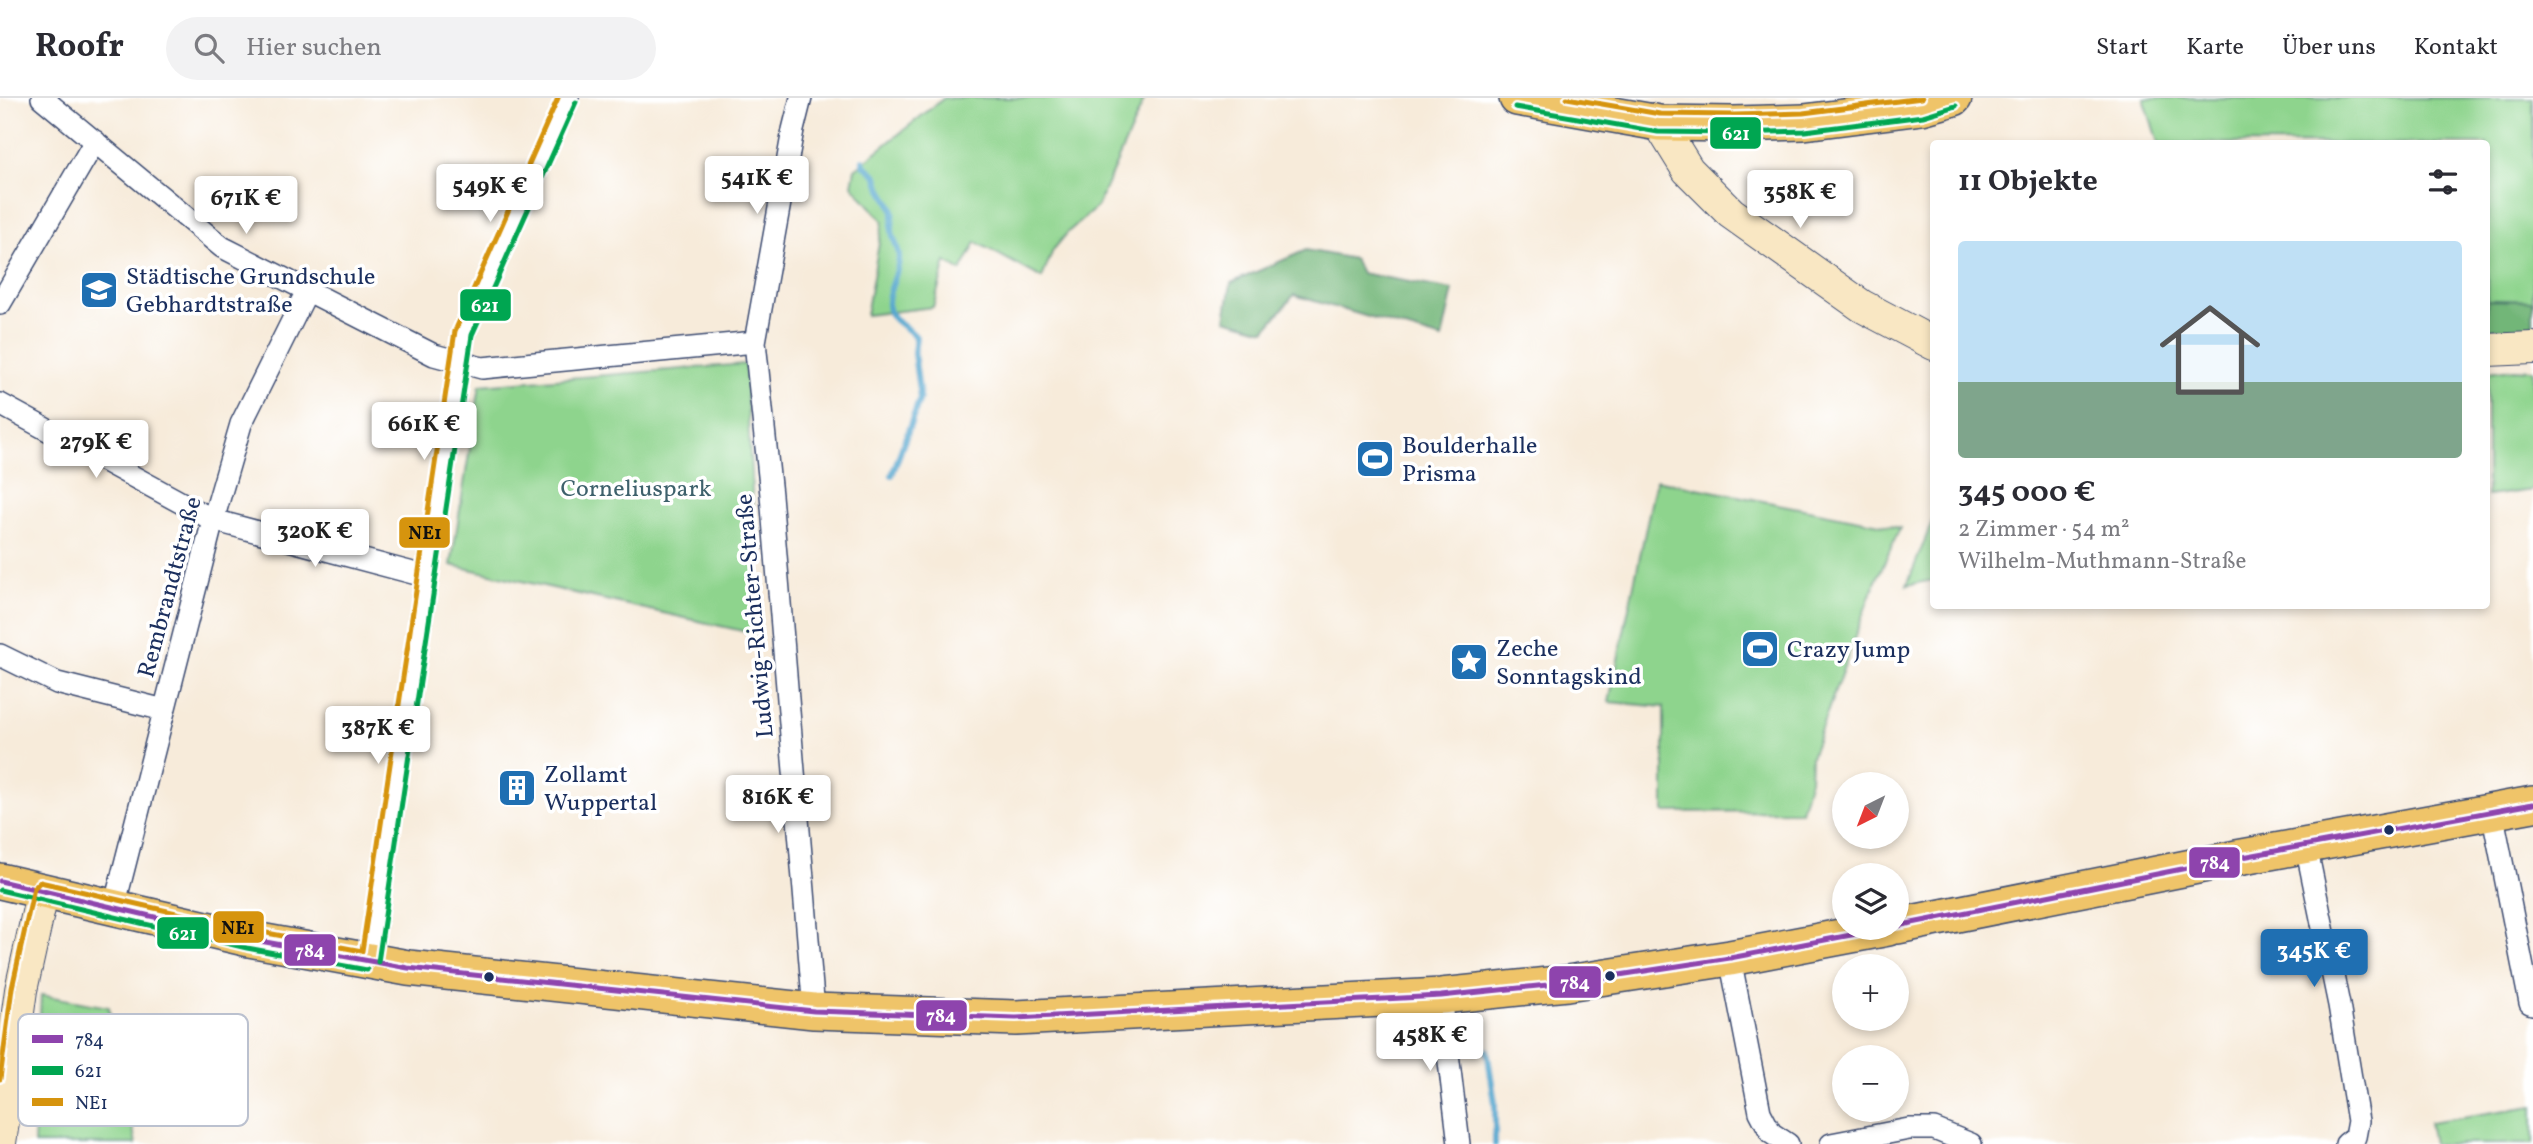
<!DOCTYPE html>
<html lang="de">
<meta charset="utf-8">
<style>
:root{--surface:#fff;--page:#f2f2f3;--text:#2b2b33;--muted:#7c7c81;--line:#e1e1e2;--accent:#1f6fb2}
body{margin:0;font-family:Vollkorn,serif;background:var(--page);color:var(--text);height:100vh;display:flex;flex-direction:column;font-size:26px;white-space:nowrap}
*{box-sizing:border-box;margin:0}
p{font-size:23px;color:var(--muted)}
.icon{flex:none;width:38px;height:38px;fill:none;stroke:currentColor;stroke-width:2;stroke-linecap:round;stroke-linejoin:round}
.map{position:relative;flex:1;overflow:hidden}
.details{position:absolute;left:1930px;top:42px;width:560px;height:469px;display:flex;flex-direction:column;background:var(--surface);border-radius:7px;box-shadow:0 4px 10px #0003}
.details>*{flex:none}
.needle{width:46px;rotate:222deg}
.tools{position:absolute;left:1832px;top:674px;display:grid;gap:14px}
.tools a{display:grid;place-items:center;width:77px;height:77px;border-radius:50%;background:var(--surface);box-shadow:0 4px 10px #0003;font-size:35px}
.price{position:absolute;translate:-50% -60px;padding:0 16px;border-radius:7px;background:#fff;color:#222;font-size:23px;line-height:46px;filter:drop-shadow(0 2px 4px #0008)}
.price::after{content:'';position:absolute;left:50%;top:42px;width:21px;height:16px;margin-left:-10px;background:inherit;clip-path:polygon(0 0,100% 0,50% 100%)}
.price.on{background:var(--accent);color:#fff}
ul{padding:0;list-style:none}
li{display:grid;align-content:center;gap:14px;height:371px;padding:0 28px}
li+li{border-top:2px solid var(--line)}
li span{display:grid;place-items:center;height:217px;border-radius:7px;color:#555}
li>.icon{margin-inline-start:auto}
span .icon{width:126px;height:126px;fill:#fffc;stroke-width:1}
li b{font-size:30px}
h2{display:flex;justify-content:space-between;align-items:center;height:84px;padding:0 28px;font-size:30px}
header{display:flex;align-items:center;gap:42px;box-sizing:border-box;height:98px;padding:0 35px;background:var(--surface);border-bottom:2px solid var(--line)}
header strong{font-size:33px}
nav{display:flex;gap:38px;margin-inline-start:auto;font-size:24px}
.search{width:490px;height:63px;background:var(--page);display:flex;align-items:center;gap:18px;box-sizing:border-box;padding:0 24px;border-radius:38px;color:var(--muted);font-size:26px}
.map>svg:first-child{display:block}
.green{fill:#8ed48d;stroke:#548276;stroke-width:2}
.forest{fill:#72b678;stroke:#46726b;stroke-width:2}
.lines{fill:none;stroke-linecap:round;stroke-linejoin:round}
.stream{stroke:#52a6ce;stroke-width:6}
.minor-casing{stroke:#3c4b71;stroke-width:24}
.secondary-casing{stroke:#3c4b71;stroke-width:34}
.primary-casing{stroke:#3c4b71;stroke-width:38}
.minor{stroke:#fff;stroke-width:21}
.secondary{stroke:#f9e7c3;stroke-width:32}
.primary{stroke:#efc469;stroke-width:35}
.bus-1-casing{stroke:#fff;stroke-width:10}
.bus-2-casing{stroke:#fff;stroke-width:10}
.bus-3-casing{stroke:#fff;stroke-width:10}
.bus-1{stroke:#8e44ad;stroke-width:5}
.bus-2{stroke:#00a651;stroke-width:5}
.bus-3{stroke:#d6940e;stroke-width:5}
.bus-dot{fill:#1b2f5e;stroke:#fff;stroke-width:2.5}
.labels{text-anchor:middle;stroke-width:7;stroke-linejoin:round;paint-order:stroke}
.poi-label{font-size:24px;fill:#1b2f5e;stroke:#fff;text-anchor:start}
.park-label{font-size:24px;fill:#3e616c;stroke:#fff}
.street-label{font-size:24px;fill:#1b2f5e;stroke:#fff}
.key{fill:#fff;stroke:#bbc1cf;stroke-width:2}
.key-label{font-size:19px;fill:#1b2f5e}
.line-badge{stroke:#fff;stroke-width:2.5}
.badge-label{font-size:19px;text-anchor:middle;font-weight:bold;fill:#fff}
.pale-badge-label{font-size:19px;text-anchor:middle;font-weight:bold;fill:#111}
</style>
<header>
<strong>Roofr</strong>
<div class="search"><svg class="icon" aria-label="search" viewBox="0 0 24 24"><circle cx="10" cy="10" r="6"/><path d="M15 15l6 6"/></svg>Hier suchen</div>
<nav><a>Start</a><a>Karte</a><a>Über uns</a><a>Kontakt</a></nav>
</header>
<div class="map">
<svg width="2533" height="1046" viewBox="0 0 2533 1046">
<rect width="100%" height="100%" fill="#fff"/>
<filter id="ink" filterUnits="userSpaceOnUse"><feTurbulence type="fractalNoise" baseFrequency=".0143" numOctaves="2"/><feDisplacementMap in="SourceGraphic" scale="14" xChannelSelector="R" yChannelSelector="G"/><feConvolveMatrix kernelMatrix="1 2 1 2 8 2 1 2 1" color-interpolation-filters="sRGB"/></filter>
<filter id="wash" filterUnits="userSpaceOnUse"><feTurbulence type="fractalNoise" baseFrequency=".00686" numOctaves="4" result="noise"/><feDisplacementMap in="SourceGraphic" scale="28" xChannelSelector="R" yChannelSelector="G"/><feGaussianBlur stdDeviation="1.57" result="paint"/><feColorMatrix in="noise" values="0 0 0 0 0 0 0 0 0 0 0 0 0 0 0 0 0 1.4 0 .05"/><feComposite in="paint" operator="in"/></filter>
<g filter="url(#wash)">
<rect width="100%" height="100%" fill="#f7ebda"/>
<path class="green" d="M944,0H1145L1097,109L1068,134L1053,152L1042,180L976,144L961,173L946,164L933,209L866,217L883,123L852,87L855,71Z
M2144,0H2533V203L2487,202V46L2158,45Z
M745,266L760,537L451,467L480,287Z
M2513,271L2533,272V392L2487,398V274Z
M1656,382L1900,430L1872,492L1811,659L1810,682L1801,713L1664,714V609L1609,604Z
M1934,419V482L1907,487Z
M41,897L109,909L136,1046H34Z
M2533,1008V1046H2433L2429,1024Z"/>
<path class="forest" d="M1306,152L1354,161L1361,175L1453,192L1442,241L1294,197L1265,232L1225,221L1231,185Z
M2487,202L2533,203V232L2487,230Z"/>
<g class="lines">
<path class="stream" d="M863,62V66L877,78C879,91 886,96 891,107C896,116 891,124 892,133C893,142 899,150 899,160C899,177 884,197 889,212C893,225 908,229 916,239L914,255L920,300L892,377
M1487,952L1495,1005V1046"/>
</g>
</g>
<g filter="url(#ink)">
<g class="lines">
<defs>
<path id="minor" d="M42,0L222,149L434,257L482,270L755,244
M801,0L793,32L755,244L771,397L814,913
M0,206L95,43
M0,306L213,422L428,479
M0,557L57,585L164,612
M2492,713L2530,905L2533,906
M2306,748L2339,907L2358,1023L2355,1039L2346,1046
M114,809L213,422L241,326L307,193
M1730,860L1760,1014L1771,1035L1788,1046
M369,863L464,235L568,0
M1441,898L1459,1046
M1831,1046L1909,1031H1934L1971,1046"/>
<path id="secondary" d="M1659,25L1688,72L1731,115L1862,208L1934,246
M2487,252L2533,250
M0,1045L21,892L43,792"/>
<path id="primary" d="M1517,0L1659,25L1734,26L1804,24L1922,9L1954,0
M0,783L249,841L408,870L814,913L1016,920L1441,898L1567,885L1730,860L1888,830
M1897,828L2237,760L2533,706"/>
</defs>
<use href="#minor" class="minor-casing"/>
<use href="#secondary" class="secondary-casing"/>
<use href="#primary" class="primary-casing"/>
<use href="#minor" class="minor"/>
<use href="#secondary" class="secondary"/>
<use href="#primary" class="primary"/>
<defs>
<path id="bus-1" d="M0,783L249,841L408,870L814,913L1016,920L1441,898L1567,885L1730,860L1888,830
M1897,828L2237,760L2533,706"/>
<path id="bus-2" d="M1515,9L1658,34L1734,35L1805,33L1923,18L1956,8
M0,792L247,850L367,872
M378,864L472,237L576,4"/>
<path id="bus-3" d="M1567,0L1660,16L1734,17L1803,15L1922,0
M0,981L12,890L34,790L40,784L251,832L362,853L455,233L558,0"/>
</defs>
<use href="#bus-1" class="bus-1-casing"/>
<use href="#bus-2" class="bus-2-casing"/>
<use href="#bus-3" class="bus-3-casing"/>
<use href="#bus-1" class="bus-1"/>
<use href="#bus-2" class="bus-2"/>
<use href="#bus-3" class="bus-3"/>
</g>
</g>
<defs>
<symbol id="school-square" viewBox="-11 -11 22 22"><rect x="-9" y="-9" width="18" height="18" rx="4" fill="#1f6fb2" stroke="#fff"/><path d="M0-5L7-2L0 1L-7-2ZM-4 1L0 2.5L4 1V4Q0 6-4 4Z" fill="#fff"/></symbol>
<symbol id="stadium-square" viewBox="-11 -11 22 22"><rect x="-9" y="-9" width="18" height="18" rx="4" fill="#1f6fb2" stroke="#fff"/><path d="M0-5a6.5 5 0 1 0 0 10a6.5 5 0 1 0 0-10ZM-3.5-1.8h7v3.6h-7Z" fill="#fff"/></symbol>
<symbol id="sight-square" viewBox="-11 -11 22 22"><rect x="-9" y="-9" width="18" height="18" rx="4" fill="#1f6fb2" stroke="#fff"/><path d="M0-6L1.8-2.2L6-1.7L2.9 1.2L3.7 5.4L0 3.3L-3.7 5.4L-2.9 1.2L-6-1.7L-1.8-2.2Z" fill="#fff"/></symbol>
<symbol id="building-square" viewBox="-11 -11 22 22"><rect x="-9" y="-9" width="18" height="18" rx="4" fill="#1f6fb2" stroke="#fff"/><path d="M-4-6H4V6H1V3H-1V6H-4ZM-2.5-4.3h1.7v1.8h-1.7ZM.8-4.3h1.7v1.8H.8ZM-2.5-1h1.7V.8h-1.7ZM.8-1h1.7V.8H.8Z" fill="#fff"/></symbol>
</defs>
<g fill-rule="evenodd">
<use href="#school-square" x="77" y="170" width="44" height="44"/>
<use href="#stadium-square" x="1353" y="339" width="44" height="44"/>
<use href="#stadium-square" x="1738" y="529" width="44" height="44"/>
<use href="#sight-square" x="1447" y="542" width="44" height="44"/>
<use href="#building-square" x="495" y="668" width="44" height="44"/>
</g>
<g class="bus-dot">
<circle cx="2389" cy="732" r="6"/>
<circle cx="1610" cy="878" r="6"/>
<circle cx="489" cy="879" r="6"/>
</g>
<g class="labels">
<g class="poi-label">
<text x="126" y="186">Städtische Grundschule<tspan x="126" dy="28">Gebhardtstraße</tspan></text>
<text x="1402" y="355">Boulderhalle<tspan x="1402" dy="28">Prisma</tspan></text>
<text x="1496" y="558">Zeche<tspan x="1496" dy="28">Sonntagskind</tspan></text>
<text x="1787" y="559">Crazy Jump</text>
<text x="544" y="684">Zollamt<tspan x="544" dy="28">Wuppertal</tspan></text>
</g>
<g class="park-label">
<text x="636" y="398">Corneliuspark</text>
</g>
<g class="street-label">
<text transform="translate(169 489) rotate(-75)" y="8">Rembrandtstraße</text>
<text transform="translate(754 518) rotate(-95)" y="8">Ludwig-Richter-Straße</text>
</g>
</g>
<rect x="18" y="916" width="230" height="112" rx="10" class="key"/>
<rect x="32" y="937" width="31" height="8" fill="#8e44ad"/>
<rect x="32" y="968" width="31" height="9" fill="#00a651"/>
<rect x="32" y="1000" width="31" height="8" fill="#d6940e"/>
<g class="key-label">
<text x="75" y="948">784</text>
<text x="75" y="979">621</text>
<text x="75" y="1011">NE1</text>
</g>
<g class="line-badge">
<rect x="1709" y="18" width="53" height="34" rx="7" fill="#00a651"/>
<rect x="459" y="190" width="53" height="34" rx="7" fill="#00a651"/>
<rect x="398" y="418" width="53" height="33" rx="7" fill="#d6940e"/>
<rect x="2188" y="748" width="53" height="33" rx="7" fill="#8e44ad"/>
<rect x="212" y="812" width="53" height="34" rx="7" fill="#d6940e"/>
<rect x="156" y="818" width="54" height="34" rx="7" fill="#00a651"/>
<rect x="283" y="835" width="54" height="34" rx="7" fill="#8e44ad"/>
<rect x="1548" y="867" width="54" height="34" rx="7" fill="#8e44ad"/>
<rect x="915" y="901" width="53" height="33" rx="7" fill="#8e44ad"/>
</g>
<g class="badge-label">
<text x="1736" y="42">621</text>
<text x="485" y="214">621</text>
<text x="2215" y="771">784</text>
<text x="183" y="842">621</text>
<text x="310" y="859">784</text>
<text x="1575" y="891">784</text>
<text x="941" y="924">784</text>
</g>
<g class="pale-badge-label">
<text x="425" y="441">NE1</text>
<text x="238" y="836">NE1</text>
</g>
</svg>
<div class="tools">
<a><svg class="needle" viewBox="-14 -14 28 28"><path d="M0-13l5 13h-10z" fill="#e53935"/><path d="M0 13l5-13h-10z" fill="#7c7c81"/></svg></a>
<a><svg class="icon" aria-label="layers" viewBox="0 0 24 24"><path d="M12 4l9 5-9 5-9-5zM3 14l9 5 9-5"/></svg></a>
<a>+</a>
<a>−</a>
</div>
<b class="price" style="left:757px;top:118px">541K €</b>
<b class="price" style="left:490px;top:126px">549K €</b>
<b class="price" style="left:1800px;top:132px">358K €</b>
<b class="price" style="left:246px;top:138px">671K €</b>
<b class="price" style="left:424px;top:364px">661K €</b>
<b class="price" style="left:96px;top:382px">279K €</b>
<b class="price" style="left:315px;top:471px">320K €</b>
<b class="price" style="left:378px;top:668px">387K €</b>
<b class="price" style="left:778px;top:737px">816K €</b>
<b class="price on" style="left:2314px;top:891px">345K €</b>
<b class="price" style="left:1430px;top:975px">458K €</b>
<section class="details">
<h2>11 Objekte<svg class="icon" aria-label="filters" viewBox="0 0 24 24"><path d="M4 7h16M4 17h16"/><circle cx="9" cy="7" r="2"/><circle cx="15" cy="17" r="2"/></svg></h2>
<ul>
<li><span style="background:linear-gradient(#bfe0f5 65%,#7fa58c 0)"><svg class="icon" aria-label="home" viewBox="0 0 24 24"><path d="M3 11l9-7 9 7M6 9v11h12V9"/></svg></span><div><b>345 000 €</b><p>2 Zimmer · 54 m²</p><p>Wilhelm-Muthmann-Straße</p></div></li>
</ul>
</section>
</div>
